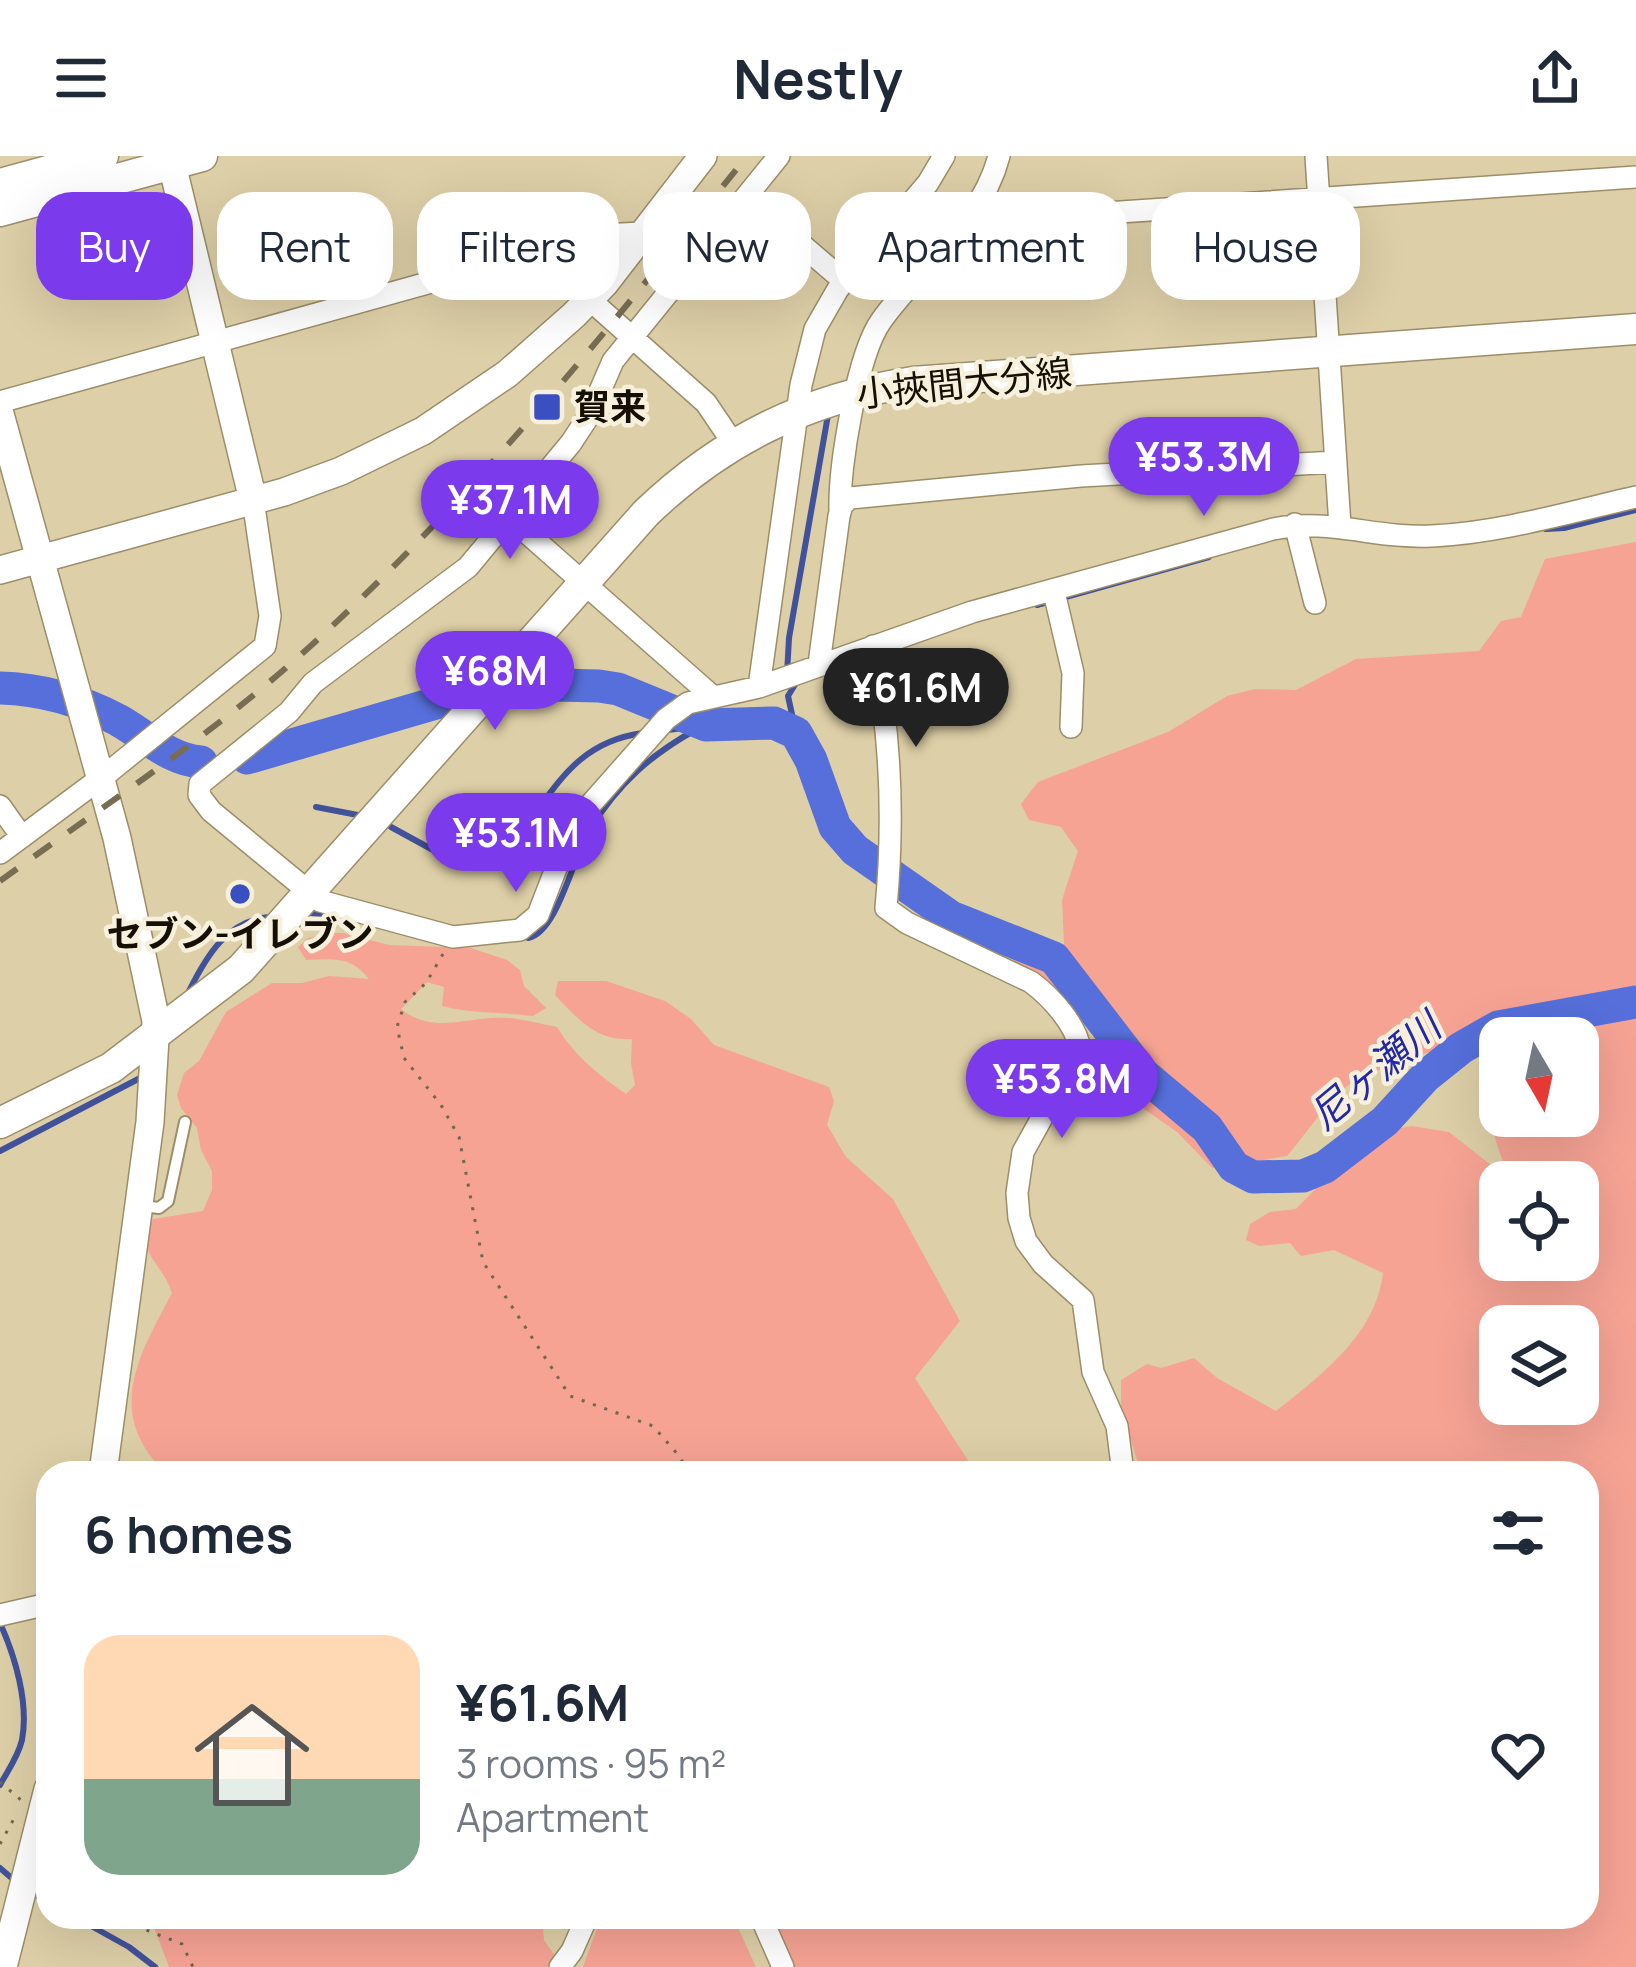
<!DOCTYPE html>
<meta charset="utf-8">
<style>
:root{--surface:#fff;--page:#f2f2f3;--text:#1f2937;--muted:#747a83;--line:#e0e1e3;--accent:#7c3aed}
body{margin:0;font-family:Manrope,"Noto Sans JP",sans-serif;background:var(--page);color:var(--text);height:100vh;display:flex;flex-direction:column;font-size:45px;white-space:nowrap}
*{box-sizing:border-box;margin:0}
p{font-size:39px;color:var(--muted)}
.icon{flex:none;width:66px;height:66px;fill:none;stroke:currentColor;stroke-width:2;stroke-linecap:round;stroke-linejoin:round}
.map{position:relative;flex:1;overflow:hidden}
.drawer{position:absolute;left:36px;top:1305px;width:1563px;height:468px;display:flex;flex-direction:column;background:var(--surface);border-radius:36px;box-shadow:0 12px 48px #0002}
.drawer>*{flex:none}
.hud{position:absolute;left:36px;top:36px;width:1566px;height:108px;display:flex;gap:24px}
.needle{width:78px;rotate:171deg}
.fabs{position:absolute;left:1479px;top:861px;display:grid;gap:24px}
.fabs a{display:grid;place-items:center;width:120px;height:120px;border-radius:24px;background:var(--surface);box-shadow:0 12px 48px #0002;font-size:60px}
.price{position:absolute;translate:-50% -102px;padding:0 27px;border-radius:42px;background:var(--accent);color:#fff;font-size:39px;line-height:78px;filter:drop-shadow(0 3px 6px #0008)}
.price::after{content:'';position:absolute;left:50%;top:72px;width:36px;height:27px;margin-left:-18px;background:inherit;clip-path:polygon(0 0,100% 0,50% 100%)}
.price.selected{background:#222;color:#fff}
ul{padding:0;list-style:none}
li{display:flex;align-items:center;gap:36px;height:300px;padding:0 48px}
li+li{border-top:3px solid var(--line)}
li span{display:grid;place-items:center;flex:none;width:336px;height:240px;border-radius:36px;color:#555}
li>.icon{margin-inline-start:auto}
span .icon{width:144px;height:144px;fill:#fffc;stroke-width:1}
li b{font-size:51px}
h2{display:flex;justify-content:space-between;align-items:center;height:144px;padding:0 48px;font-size:51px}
.chip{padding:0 42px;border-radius:36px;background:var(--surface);box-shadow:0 12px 48px #0002;font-size:42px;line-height:108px}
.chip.selected{background:var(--accent);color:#fff}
header{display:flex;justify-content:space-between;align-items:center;height:156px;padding:0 48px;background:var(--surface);font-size:54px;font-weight:700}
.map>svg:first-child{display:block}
.green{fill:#f6a394;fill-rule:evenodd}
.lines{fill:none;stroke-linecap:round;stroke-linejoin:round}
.stream{stroke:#42529a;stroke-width:6}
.river{stroke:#566fda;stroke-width:33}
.service-casing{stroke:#9c8e69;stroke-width:14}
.minor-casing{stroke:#9c8e69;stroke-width:24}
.tertiary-casing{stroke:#9c8e69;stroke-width:30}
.secondary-casing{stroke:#9c8e69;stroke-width:33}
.path{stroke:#70674e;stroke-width:3;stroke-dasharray:3 9;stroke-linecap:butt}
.service{stroke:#fff;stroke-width:10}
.minor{stroke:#fff;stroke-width:21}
.tertiary{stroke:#fff;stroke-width:27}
.secondary{stroke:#fff;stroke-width:30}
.rail{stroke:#776d53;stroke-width:6;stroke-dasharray:21 21;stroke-linecap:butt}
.poi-dot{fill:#3a4fc1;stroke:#f7f0dc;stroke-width:4.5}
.labels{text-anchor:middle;stroke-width:9;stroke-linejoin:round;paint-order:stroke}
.street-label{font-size:36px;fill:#151003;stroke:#f7f0dc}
.poi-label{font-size:36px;font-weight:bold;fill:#151003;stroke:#f7f0dc;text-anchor:start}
.water-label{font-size:39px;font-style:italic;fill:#2228a7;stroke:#f7f0dc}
</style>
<header><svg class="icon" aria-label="menu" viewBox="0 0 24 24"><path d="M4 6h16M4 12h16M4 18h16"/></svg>Nestly<svg class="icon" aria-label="share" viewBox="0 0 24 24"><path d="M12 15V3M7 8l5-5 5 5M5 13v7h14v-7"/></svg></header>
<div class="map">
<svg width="1636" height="1811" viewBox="0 0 1636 1811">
<rect width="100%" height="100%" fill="#ddcfa7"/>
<path class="green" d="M1636,386V1811H789L766,1761H1587V1317H1141L1121,1251V1224L1147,1208L1161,1212L1194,1202L1217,1222L1276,1255C1322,1219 1376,1178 1383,1117L1334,1094L1301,1100L1290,1087L1259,1090L1246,1084L1250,1068L1270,1056L1296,1053L1337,1011L1380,976L1412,970L1449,976L1510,1024C1492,975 1485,967 1500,913V960H1578V882H1528L1533,875C1483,879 1393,902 1350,928C1330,941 1304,981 1287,1000L1212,1012L1177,976L1114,932L1112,861L1020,813L1008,798L1024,791L1064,788L1062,744L1078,695L1061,671L1029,664L1021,648L1038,626L1168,576L1227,540L1255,533L1296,534L1356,503L1479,495L1501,465L1521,461L1545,403ZM1500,1026H1578V1104H1500ZM1500,1170H1578V1248H1500Z
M329,777H343L389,789L471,792L507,804L520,814L524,830L546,852L533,860C502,856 473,858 442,850L444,831L427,826L401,853C434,880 469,859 507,862C523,863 540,868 557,871C575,900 598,919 626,938L635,929L631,907L632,883C596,885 579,864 555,839L558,825H606L665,845L691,863L714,889L829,931L834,945L827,969L846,1001L893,1043L960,1165L915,1222L976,1317H166C104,1258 138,1201 172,1137C163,1107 131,1093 153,1063L203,1055L212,1034V1015L201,994L197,972L181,952L177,939L184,917L199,905L226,856L272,827H302L329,820L369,823C351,800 334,803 306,804L298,791L308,782Z
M150,1761H542L544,1784L563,1811H169Z
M601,1761H733L756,1811H583Z"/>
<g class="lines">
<path class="stream" d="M1546,373L1564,372L1636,354
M1037,449L1209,401
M787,518L789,482L828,259
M796,527L788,540L796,577
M668,574L706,569
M316,651L363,660
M391,671L455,706L484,711C548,666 554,589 643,577
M309,757L335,759
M528,782C558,776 573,700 590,673C619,627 650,599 697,573
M189,835C207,799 227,765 269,761
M0,995L142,921
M0,1467C15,1500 29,1547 22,1584C18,1601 8,1614 0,1629
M0,1712L15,1725
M31,1736L48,1747
M75,1761L129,1791L155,1811"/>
<path class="river" d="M510,528L599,530L618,533L706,569L774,567L796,577L811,604L835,671L855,694L951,761L1054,802L1144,919L1207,972L1234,1011L1253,1021L1303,1020L1325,1011L1385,965L1426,920L1461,892L1498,871L1636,846
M0,532C43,533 80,544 118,564C145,579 169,604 201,606
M247,602L474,536"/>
<defs>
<path id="service" d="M142,1050L159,1052L168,1045L185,966"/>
<path id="minor" d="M779,0L613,205L590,258L571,287L468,411L313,527L289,556L200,628L199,639L211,655L320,745L453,781L520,774L538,759L567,684L583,657L666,563L688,547L759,531L972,456L1273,373C1327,362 1378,383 1432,380C1500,377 1570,356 1636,341
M1316,0L1340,370
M746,41L844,125
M969,60L988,65L1636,21
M589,143L706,247L733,287
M0,246L600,79L643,77
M840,354C839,311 857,199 881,165C920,110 982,67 999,0
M510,362L712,540
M1295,368L1315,447
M1054,436L1073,517L1071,571
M873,490C891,576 894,665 886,752L907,767L1031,826C1051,841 1076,868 1080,893L1023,996L1017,1037L1019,1062L1026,1085L1043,1108L1083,1144L1093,1216L1117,1270L1123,1317
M819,508L839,360L842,349L850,342L1081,320L1336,306
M759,531L801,229L815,173L838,133L928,27L944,0
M0,650L22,681
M0,697L109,616L265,490L270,460L253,344
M0,1459L48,1448
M761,1761L783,1811
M560,1811L572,1795L587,1761"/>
<path id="tertiary" d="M170,0L253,344
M0,258L117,682L156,865L150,966L103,1317
M0,414L284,336L341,315L423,275L507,218L574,159L605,127L703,0
M3,1811L48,1633"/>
<path id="secondary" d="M0,28L103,0
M0,55L202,0
M0,967L111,912L241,813L646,357C722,284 808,242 913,226L1636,173"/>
</defs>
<use href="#service" class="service-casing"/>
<use href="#minor" class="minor-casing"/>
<use href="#tertiary" class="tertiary-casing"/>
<use href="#secondary" class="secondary-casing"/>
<path class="path" d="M443,798L426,827L405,846L397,871L404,902L441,949L459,981L483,1106L570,1240L653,1270L680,1301L688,1317
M0,1626L21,1644
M0,1688L16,1659
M113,1761L182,1788L193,1811"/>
<use href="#service" class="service"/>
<use href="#minor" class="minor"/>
<use href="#tertiary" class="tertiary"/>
<use href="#secondary" class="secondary"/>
<path class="rail" d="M0,725C103,650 211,580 305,495C470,346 609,173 747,0"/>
</g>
<g class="poi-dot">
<rect x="532" y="236" width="30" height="30" rx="6"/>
<circle cx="240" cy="738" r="12"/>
</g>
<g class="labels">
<g class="street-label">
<text transform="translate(964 227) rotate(-6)" y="13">小挾間大分線</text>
</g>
<g class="poi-label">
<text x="574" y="264">賀来</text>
<text x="240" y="791" text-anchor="middle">セブン-イレブン</text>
</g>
<g class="water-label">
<text transform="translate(1375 915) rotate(-40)" y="14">尼ヶ瀬川</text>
</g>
</g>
</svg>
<div class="fabs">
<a><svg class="needle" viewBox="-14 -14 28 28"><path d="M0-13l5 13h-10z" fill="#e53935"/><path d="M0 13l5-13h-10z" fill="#747a83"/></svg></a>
<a><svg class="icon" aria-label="locate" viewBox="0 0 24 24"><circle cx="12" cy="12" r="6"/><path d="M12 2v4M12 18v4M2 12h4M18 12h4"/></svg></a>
<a><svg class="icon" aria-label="layers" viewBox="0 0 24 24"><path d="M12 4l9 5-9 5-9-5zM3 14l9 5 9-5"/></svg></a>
</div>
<b class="price" style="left:1204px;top:363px">¥53.3M</b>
<b class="price" style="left:510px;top:406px">¥37.1M</b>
<b class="price" style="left:495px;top:577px">¥68M</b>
<b class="price selected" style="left:916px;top:594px">¥61.6M</b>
<b class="price" style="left:516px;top:739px">¥53.1M</b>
<b class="price" style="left:1062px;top:985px">¥53.8M</b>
<div class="hud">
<a class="chip selected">Buy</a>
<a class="chip">Rent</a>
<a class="chip">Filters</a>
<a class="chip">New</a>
<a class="chip">Apartment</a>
<a class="chip">House</a>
</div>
<section class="drawer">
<h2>6 homes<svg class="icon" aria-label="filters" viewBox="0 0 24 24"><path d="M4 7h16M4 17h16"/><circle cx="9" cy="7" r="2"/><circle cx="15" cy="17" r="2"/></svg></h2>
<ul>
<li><span style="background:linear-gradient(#ffd9b3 60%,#7fa58c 0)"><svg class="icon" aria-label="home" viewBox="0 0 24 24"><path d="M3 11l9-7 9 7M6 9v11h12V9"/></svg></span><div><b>¥61.6M</b><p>3 rooms · 95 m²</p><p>Apartment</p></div><svg class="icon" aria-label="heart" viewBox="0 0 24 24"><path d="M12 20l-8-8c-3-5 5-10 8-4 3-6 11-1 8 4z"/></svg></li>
</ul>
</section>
</div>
